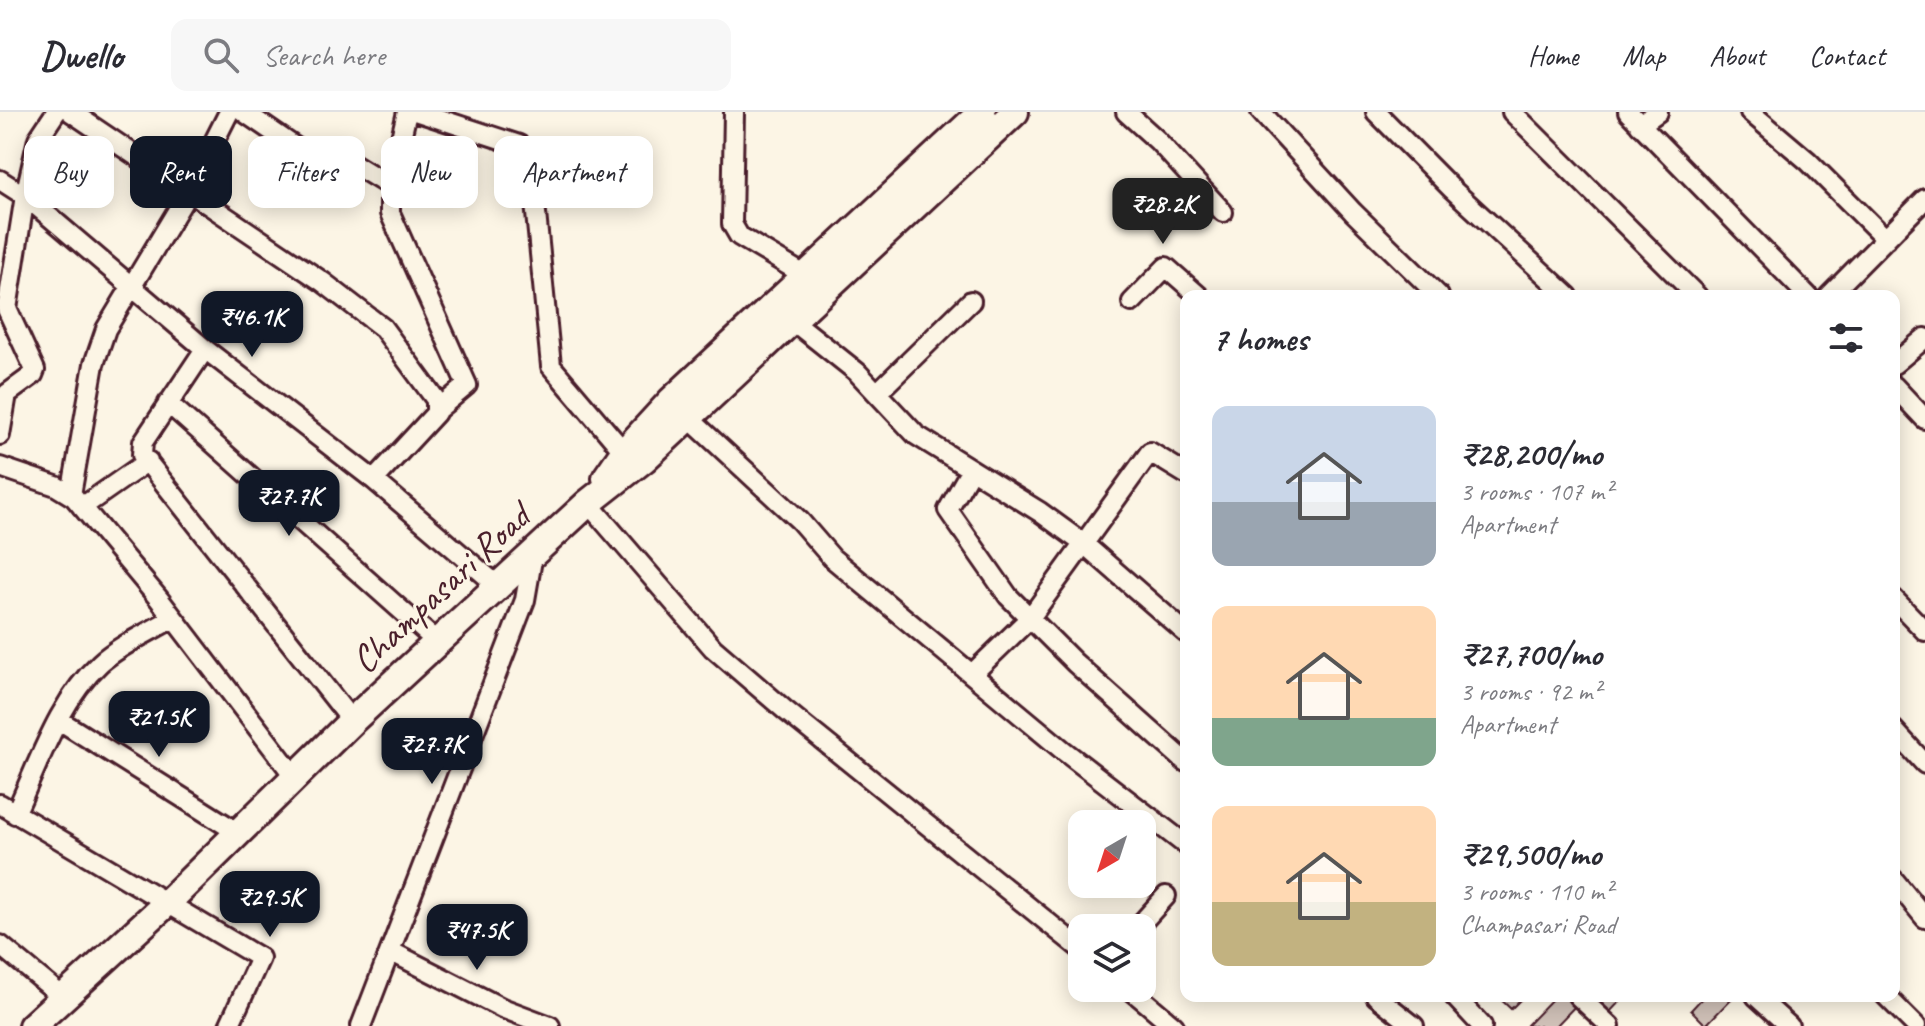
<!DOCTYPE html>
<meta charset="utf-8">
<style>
:root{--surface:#fff;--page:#f7f7f7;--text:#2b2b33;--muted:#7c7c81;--line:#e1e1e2;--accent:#111827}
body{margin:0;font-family:Caveat,sans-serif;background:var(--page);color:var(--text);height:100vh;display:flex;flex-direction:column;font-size:30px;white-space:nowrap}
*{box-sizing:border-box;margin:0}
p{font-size:26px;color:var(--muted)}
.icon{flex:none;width:44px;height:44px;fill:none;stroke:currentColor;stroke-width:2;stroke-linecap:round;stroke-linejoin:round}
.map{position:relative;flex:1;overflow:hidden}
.panel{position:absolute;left:1180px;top:178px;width:720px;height:712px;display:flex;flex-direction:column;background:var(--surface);border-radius:16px;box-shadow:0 4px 20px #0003}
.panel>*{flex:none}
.hud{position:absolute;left:24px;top:24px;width:760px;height:72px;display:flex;gap:16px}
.needle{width:52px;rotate:219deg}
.controls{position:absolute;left:1068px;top:698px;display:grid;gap:16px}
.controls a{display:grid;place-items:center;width:88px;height:88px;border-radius:16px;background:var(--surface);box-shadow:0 4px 20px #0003;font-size:40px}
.price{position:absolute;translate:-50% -68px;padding:0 18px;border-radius:16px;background:var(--accent);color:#fff;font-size:26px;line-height:52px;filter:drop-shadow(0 2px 4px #0008)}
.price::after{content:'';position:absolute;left:50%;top:48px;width:24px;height:18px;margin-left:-12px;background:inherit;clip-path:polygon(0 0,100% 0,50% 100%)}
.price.current{background:#222;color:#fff}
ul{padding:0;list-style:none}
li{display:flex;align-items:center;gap:24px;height:200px;padding:0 32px}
li span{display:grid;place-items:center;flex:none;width:224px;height:160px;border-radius:16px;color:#555}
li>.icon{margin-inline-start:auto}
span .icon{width:96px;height:96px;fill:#fffc;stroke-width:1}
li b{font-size:34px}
h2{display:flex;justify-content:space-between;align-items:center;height:96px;padding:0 32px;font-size:34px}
.chip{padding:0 28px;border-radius:16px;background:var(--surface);box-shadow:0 4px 20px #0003;font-size:28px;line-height:72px}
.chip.current{background:var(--accent);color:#fff}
header{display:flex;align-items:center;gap:48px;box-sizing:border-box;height:112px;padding:0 40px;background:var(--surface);border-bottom:2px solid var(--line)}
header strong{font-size:38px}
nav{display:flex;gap:44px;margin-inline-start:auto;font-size:28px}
.search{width:560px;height:72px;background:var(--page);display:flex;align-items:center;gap:20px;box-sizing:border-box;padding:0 28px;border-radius:16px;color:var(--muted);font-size:30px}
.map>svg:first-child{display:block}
.building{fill:#cfc0b7;stroke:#4a1f2b;stroke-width:2}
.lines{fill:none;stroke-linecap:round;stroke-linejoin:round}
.minor-casing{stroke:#4a1f2b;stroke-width:24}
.secondary-casing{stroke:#4a1f2b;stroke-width:32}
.minor{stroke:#fcf5e5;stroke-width:18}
.secondary{stroke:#fcf5e5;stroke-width:26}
.labels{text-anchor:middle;stroke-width:6;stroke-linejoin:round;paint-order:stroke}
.street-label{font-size:38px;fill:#4a1f2b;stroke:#fcf5e5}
</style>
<header>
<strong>Dwello</strong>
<div class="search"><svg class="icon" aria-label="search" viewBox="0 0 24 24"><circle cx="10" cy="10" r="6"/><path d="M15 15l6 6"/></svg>Search here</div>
<nav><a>Home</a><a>Map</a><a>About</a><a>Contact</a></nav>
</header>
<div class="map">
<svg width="1925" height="914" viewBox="0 0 1925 914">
<rect width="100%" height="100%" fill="#fcf5e5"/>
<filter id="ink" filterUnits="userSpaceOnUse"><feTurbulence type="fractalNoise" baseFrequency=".0125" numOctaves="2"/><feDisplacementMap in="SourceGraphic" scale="16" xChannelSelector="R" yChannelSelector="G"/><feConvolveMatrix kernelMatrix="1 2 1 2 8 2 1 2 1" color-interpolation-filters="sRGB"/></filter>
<g filter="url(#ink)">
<path class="building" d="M1497,884H1524L1511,897Z
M1555,884H1574L1580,889L1556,914H1529L1527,913Z
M1595,884H1625L1607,903L1591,888Z
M1704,884H1734L1706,913L1691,898Z"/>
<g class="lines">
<defs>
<path id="minor" d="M56,0L38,27L25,84L205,237L374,368L498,474
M71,0L323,170L383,216L436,288V301L374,368
M244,0L308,44L313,46L334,40L390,74
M407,0L390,74V101L467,273L437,298
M418,0L519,33L531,50L551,254L624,340
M734,0L732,112L739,124L806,164
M1126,0L1157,28L1223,100
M1261,0L1353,100L1439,184
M1376,0L1452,77L1568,184
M1512,0L1697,184
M1628,0L1808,184
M1750,0L1808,49L1886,127
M1640,13L1658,0
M0,68L25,84L7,197L35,258L33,263L7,282L0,323
M1829,184L1925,87
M1132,190L1166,155L1199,184
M783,201L857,260L916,323L1040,400L1084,432L1186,521
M205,237L143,330L142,343L352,609
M1894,252L1925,226
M1894,274L1925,307
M877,281L971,189
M168,291L437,530
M679,297L800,409L832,446L1064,639L1186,733
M0,355L56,374L74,385L159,487L295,665
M971,358L948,398L1008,484L1075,551L1186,650
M71,383L94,252L106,217L188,81L229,0
M588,391L713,536L785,598L1082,838
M82,395L148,349
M1894,487L1925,519
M972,562L1030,506L1150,340L1186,362
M59,608L237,720
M1894,618L1925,652
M0,692L260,846L229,914
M15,702C39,651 58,590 100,551C120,533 150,520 173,506
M1894,768L1925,806
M1137,816L1166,784
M0,833L64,886
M390,839L502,896L550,914
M1129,876L1174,914
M1376,884L1414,914
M1454,884L1482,914
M1578,884L1610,914
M1756,884L1789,914
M1886,884L1916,914
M361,914L525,488L533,442"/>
<path id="secondary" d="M606,366L624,340L671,289L982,0
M32,914L167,791L352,609L588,391L644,347L1015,0"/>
</defs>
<use href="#minor" class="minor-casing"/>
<use href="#secondary" class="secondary-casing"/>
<use href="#minor" class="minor"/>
<use href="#secondary" class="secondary"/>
</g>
</g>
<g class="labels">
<g class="street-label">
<text transform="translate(440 476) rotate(-43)" y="13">Champasari Road</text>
</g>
</g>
</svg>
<div class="controls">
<a><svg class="needle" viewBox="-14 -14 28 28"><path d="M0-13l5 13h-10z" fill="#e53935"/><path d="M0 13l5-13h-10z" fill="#7c7c81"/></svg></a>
<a><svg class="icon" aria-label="layers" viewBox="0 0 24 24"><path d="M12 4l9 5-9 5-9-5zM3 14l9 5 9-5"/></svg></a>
</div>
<b class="price current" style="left:1163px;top:134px">₹28.2K</b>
<b class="price" style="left:252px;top:247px">₹46.1K</b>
<b class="price" style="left:289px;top:426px">₹27.7K</b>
<b class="price" style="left:159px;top:647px">₹21.5K</b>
<b class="price" style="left:432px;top:674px">₹27.7K</b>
<b class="price" style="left:270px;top:827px">₹29.5K</b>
<b class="price" style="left:477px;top:860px">₹47.5K</b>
<div class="hud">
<a class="chip">Buy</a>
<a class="chip current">Rent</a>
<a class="chip">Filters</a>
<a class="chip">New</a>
<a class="chip">Apartment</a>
</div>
<section class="panel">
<h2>7 homes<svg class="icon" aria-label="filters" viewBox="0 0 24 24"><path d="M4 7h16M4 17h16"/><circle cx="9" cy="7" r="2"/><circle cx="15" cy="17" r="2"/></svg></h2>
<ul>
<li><span style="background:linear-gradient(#c9d6e8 60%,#9aa5b1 0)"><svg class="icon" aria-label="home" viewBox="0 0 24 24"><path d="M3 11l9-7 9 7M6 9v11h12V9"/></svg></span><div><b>₹28,200/mo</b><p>3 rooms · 107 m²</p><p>Apartment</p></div></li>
<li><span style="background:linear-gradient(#ffd9b3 70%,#7fa58c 0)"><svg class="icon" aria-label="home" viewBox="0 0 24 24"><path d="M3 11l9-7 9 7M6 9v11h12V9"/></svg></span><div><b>₹27,700/mo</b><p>3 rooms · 92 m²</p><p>Apartment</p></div></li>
<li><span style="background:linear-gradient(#ffd9b3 60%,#c2b280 0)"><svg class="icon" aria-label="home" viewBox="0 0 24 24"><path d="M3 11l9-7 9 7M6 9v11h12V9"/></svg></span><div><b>₹29,500/mo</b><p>3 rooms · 110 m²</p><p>Champasari Road</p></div></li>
</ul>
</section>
</div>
